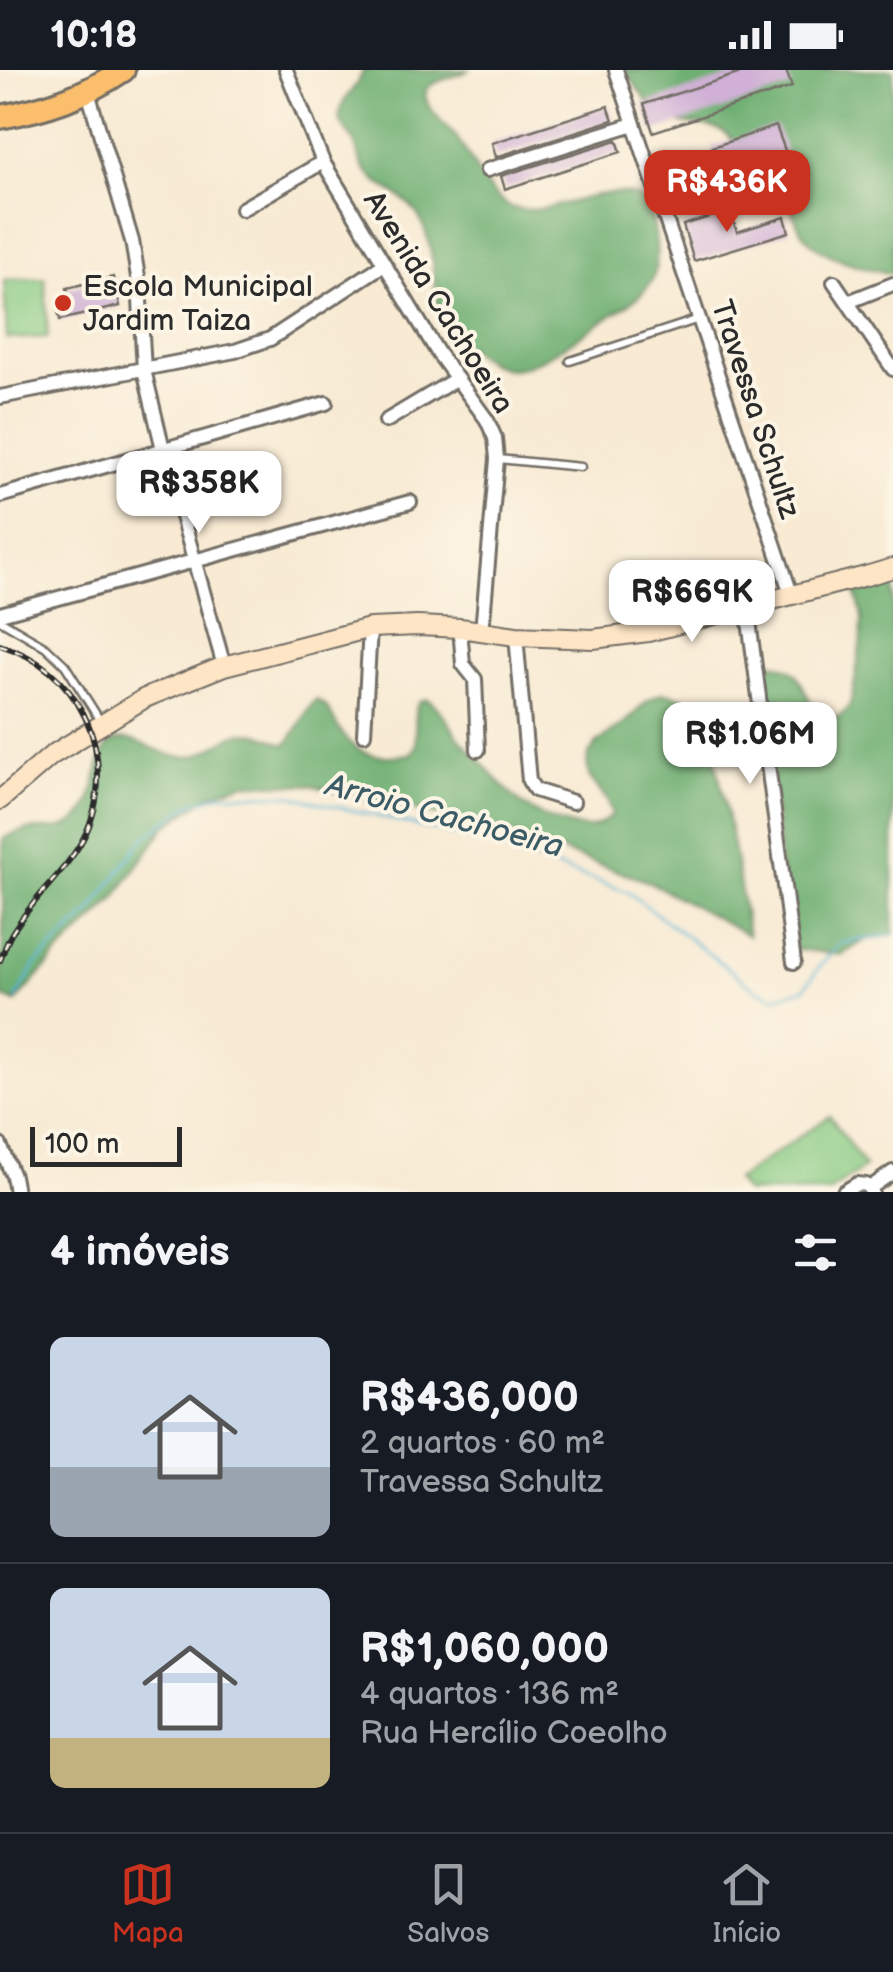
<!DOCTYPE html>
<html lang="pt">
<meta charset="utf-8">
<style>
:root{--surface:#171b24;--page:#20242c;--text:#f1f3f6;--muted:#9ea1a6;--line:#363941;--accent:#c8321e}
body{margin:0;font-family:"Balsamiq Sans",sans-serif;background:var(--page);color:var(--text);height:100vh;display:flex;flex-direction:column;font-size:38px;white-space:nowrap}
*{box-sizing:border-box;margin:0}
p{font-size:32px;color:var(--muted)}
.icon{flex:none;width:55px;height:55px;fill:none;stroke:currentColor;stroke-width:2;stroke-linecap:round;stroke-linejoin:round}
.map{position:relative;height:1122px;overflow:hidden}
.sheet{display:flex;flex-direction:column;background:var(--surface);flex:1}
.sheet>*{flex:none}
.scale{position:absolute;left:30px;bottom:25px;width:152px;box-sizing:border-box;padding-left:10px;border:5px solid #2b2b2b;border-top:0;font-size:28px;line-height:35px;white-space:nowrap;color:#2b2b2b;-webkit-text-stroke:8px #fcf5e5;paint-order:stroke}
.price{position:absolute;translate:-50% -85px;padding:0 22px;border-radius:20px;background:#fff;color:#222;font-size:32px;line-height:65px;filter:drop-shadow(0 2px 5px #0008)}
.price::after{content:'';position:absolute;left:50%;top:60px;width:30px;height:22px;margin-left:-15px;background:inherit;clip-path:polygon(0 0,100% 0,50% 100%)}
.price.selected{background:var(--accent);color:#fff}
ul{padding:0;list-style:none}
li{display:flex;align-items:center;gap:30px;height:250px;padding:0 50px}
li+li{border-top:2px solid var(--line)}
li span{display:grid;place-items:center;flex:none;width:280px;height:200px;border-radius:15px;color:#555}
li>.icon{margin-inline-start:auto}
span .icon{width:120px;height:120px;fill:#fffc;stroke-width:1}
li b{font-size:42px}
h2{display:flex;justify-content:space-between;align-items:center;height:120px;padding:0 50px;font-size:42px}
.status{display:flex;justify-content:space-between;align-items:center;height:70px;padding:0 50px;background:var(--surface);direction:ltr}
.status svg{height:28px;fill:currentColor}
.dock{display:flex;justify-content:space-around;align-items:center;height:140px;border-top:2px solid var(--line);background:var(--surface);font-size:28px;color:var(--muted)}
.dock a{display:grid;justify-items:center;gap:5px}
.dock .selected{color:var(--accent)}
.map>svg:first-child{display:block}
.green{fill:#89cb84;stroke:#5a7b58;stroke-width:2.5}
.forest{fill:#6eaf72;stroke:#4c6d4e;stroke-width:2.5}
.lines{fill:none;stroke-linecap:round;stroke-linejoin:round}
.stream{stroke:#59b5d7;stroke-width:2.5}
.building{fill:#d0b0d6}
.lane-casing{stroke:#736e66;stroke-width:11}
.street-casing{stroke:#736e66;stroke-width:18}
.secondary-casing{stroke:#736e66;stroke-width:22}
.highway-casing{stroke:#736e66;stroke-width:28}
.lane{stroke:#fff;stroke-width:6}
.street{stroke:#fff;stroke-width:12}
.secondary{stroke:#fde5c5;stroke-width:18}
.highway{stroke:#fabe6d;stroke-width:22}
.rail-casing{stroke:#2b2b2b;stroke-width:6}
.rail{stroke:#fcf5e5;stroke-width:2.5;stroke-dasharray:8;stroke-linecap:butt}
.poi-dot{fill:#c8321e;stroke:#fcf5e5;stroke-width:4}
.labels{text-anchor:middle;stroke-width:8;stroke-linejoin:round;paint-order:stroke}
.poi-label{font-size:30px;fill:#2b2b2b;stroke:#fcf5e5;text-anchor:start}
.street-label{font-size:30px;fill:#2b2b2b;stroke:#fcf5e5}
.water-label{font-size:32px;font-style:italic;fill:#3b5b67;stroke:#fcf5e5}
</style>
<div class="status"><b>10:18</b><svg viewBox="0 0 49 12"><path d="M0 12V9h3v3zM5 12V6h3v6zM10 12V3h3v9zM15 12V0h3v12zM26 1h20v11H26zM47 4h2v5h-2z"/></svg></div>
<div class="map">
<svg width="893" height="1122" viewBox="0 0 893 1122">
<rect width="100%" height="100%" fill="#fcf5e5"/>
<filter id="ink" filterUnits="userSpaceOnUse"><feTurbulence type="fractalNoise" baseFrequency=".01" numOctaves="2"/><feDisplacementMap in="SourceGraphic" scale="20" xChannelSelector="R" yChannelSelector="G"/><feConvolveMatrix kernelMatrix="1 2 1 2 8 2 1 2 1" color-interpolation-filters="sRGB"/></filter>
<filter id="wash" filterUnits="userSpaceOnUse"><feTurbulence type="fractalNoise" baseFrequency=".0048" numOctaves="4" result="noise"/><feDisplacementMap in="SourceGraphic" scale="40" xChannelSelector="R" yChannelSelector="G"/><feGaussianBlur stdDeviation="2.25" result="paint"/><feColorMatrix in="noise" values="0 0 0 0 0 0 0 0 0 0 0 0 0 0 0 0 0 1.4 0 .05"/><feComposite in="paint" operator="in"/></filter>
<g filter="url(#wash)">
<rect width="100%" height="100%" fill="#f8ead3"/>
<path class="green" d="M45,208L48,267L7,269L4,210Z
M830,1046L865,1097L829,1122H745L736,1110Z"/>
<path class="forest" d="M363,0H469C458,7 435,9 427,19C424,24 426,29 428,34C434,47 449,57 457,68C472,89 489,131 514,138C547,148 601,114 635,126C656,133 662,192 652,210C647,220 635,230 626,236C600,252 540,297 513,299C499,300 483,289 472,281C457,270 444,259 439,240C432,210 435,179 421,151C409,124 381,121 365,100C359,92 358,82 354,72C350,63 340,57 339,46C339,29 360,17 363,0Z
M625,0H893V204C864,198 823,189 803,164C796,154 793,140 785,130C776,118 762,111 752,99C742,88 737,71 724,62C710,54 693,56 679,52C653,45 639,22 625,0Z
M893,500V865L865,870L842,885L787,878L762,604L772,593C805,598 799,618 816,640C819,643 827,648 830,650C838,647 845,644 849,636C854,626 863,559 862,548C861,537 857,527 853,516Z
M662,623C673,624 683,626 691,633C719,660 740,820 748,865L649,812L507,762L310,715L244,713L210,725L165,757L112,832L58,884L16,932L3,927C0,902 3,879 3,855C4,828 0,793 4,768C11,765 18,761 26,760C41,757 57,762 71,754C102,737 91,688 111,673C127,662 154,680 170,685C209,695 219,662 249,663C261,663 274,670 285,675C300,660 302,644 316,630C331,637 331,647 340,660C358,688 380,689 410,684L416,676L415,640L419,631L428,629C441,639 448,652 457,665C465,675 475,684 483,694C512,725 520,740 562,753C584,760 595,761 612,745L608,732L589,706L587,691L589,684L597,673L626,652L647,631Z"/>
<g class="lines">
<path class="stream" d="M16,929L36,894L90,842L144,768L188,735L222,724L288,725L485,772L628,822L755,919L776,927L804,919L820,896L841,873L893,865"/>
</g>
<g id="blocks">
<path class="building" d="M750,0H786L792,17L653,62L644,34Z
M608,36L613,50L496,87L492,73Z
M776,56L786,83L713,107L714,113L674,126L665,98L714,83L712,77Z
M617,70L621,82L505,119L501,106Z
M730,141L737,162L785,147L789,162L694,191L683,155Z
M113,207L120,236L60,250L56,232L69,229L67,218Z"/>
</g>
</g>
<g filter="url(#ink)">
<use href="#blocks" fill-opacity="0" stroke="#736e66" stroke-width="2.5"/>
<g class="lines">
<defs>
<path id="lane" d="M570,291L699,249
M498,389L581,397
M0,550L46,577L65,595L101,652"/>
<path id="street" d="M286,0L323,92L438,283L487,350L495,368L497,389L482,561
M616,0L791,524
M88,22L132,171L139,213L144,300L163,379L224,596
M487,100L634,54
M242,139L323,92
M834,212L893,299
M848,232L893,214
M0,327L235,281L270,269L383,195
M386,351L456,309
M0,426L326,333
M747,536L794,892
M0,544L410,432
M460,558L463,594L475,609L478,680
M516,566L529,711L535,720L573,732
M364,664L370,558
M0,1075L13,1106L16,1122
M870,1118L893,1102
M844,1122L857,1114L866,1115L872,1122"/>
<path id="secondary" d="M0,730L52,685L145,628L224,596L317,572L370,558L418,556L460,558L516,566L593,569L648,562L866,506L893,498"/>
<path id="highway" d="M0,47C45,39 85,26 123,0"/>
</defs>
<use href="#lane" class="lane-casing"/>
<use href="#street" class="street-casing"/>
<use href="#secondary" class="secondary-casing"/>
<use href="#highway" class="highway-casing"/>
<use href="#lane" class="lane"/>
<use href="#street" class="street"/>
<use href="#secondary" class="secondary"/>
<use href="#highway" class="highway"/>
<defs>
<path id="rail" d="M0,575C38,587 67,610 85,647C94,665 98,685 98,706C98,782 48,805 12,863C7,871 4,881 0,891"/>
</defs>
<use href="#rail" class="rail-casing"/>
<use href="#rail" class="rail"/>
</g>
</g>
<circle class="poi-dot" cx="63" cy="233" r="10"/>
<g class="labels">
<g class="poi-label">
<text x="83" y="226">Escola Municipal<tspan x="83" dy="34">Jardim Taiza</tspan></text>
</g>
<g class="street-label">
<text transform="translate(439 232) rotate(58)" y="10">Avenida Cachoeira</text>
<text transform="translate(756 339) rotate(72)" y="10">Travessa Schultz</text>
</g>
<g class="water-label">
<text transform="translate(445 745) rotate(15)" y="11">Arroio Cachoeira</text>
</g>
</g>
</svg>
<div class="scale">100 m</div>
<b class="price selected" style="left:727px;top:165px">R$436K</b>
<b class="price" style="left:199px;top:466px">R$358K</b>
<b class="price" style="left:692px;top:575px">R$669K</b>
<b class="price" style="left:750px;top:717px">R$1.06M</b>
</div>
<section class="sheet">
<h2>4 imóveis<svg class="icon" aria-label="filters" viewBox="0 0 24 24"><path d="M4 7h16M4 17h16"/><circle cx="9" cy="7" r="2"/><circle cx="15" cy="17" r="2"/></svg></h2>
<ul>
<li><span style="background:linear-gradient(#c9d6e8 65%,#9aa5b1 0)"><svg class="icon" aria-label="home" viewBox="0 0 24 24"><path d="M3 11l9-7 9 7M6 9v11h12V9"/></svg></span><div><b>R$436,000</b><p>2 quartos · 60 m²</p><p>Travessa Schultz</p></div></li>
<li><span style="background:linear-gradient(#c9d6e8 75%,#c2b280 0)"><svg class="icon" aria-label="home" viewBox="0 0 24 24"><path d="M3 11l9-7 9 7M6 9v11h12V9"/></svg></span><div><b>R$1,060,000</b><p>4 quartos · 136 m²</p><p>Rua Hercílio Coeolho</p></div></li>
</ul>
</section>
<nav class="dock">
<a class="selected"><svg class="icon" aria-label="map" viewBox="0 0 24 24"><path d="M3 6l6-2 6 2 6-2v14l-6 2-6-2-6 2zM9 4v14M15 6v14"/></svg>Mapa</a>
<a><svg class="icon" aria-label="saved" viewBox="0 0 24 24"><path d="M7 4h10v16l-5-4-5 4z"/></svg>Salvos</a>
<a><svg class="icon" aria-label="home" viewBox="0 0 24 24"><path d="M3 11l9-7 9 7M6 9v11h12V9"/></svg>Início</a>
</nav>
